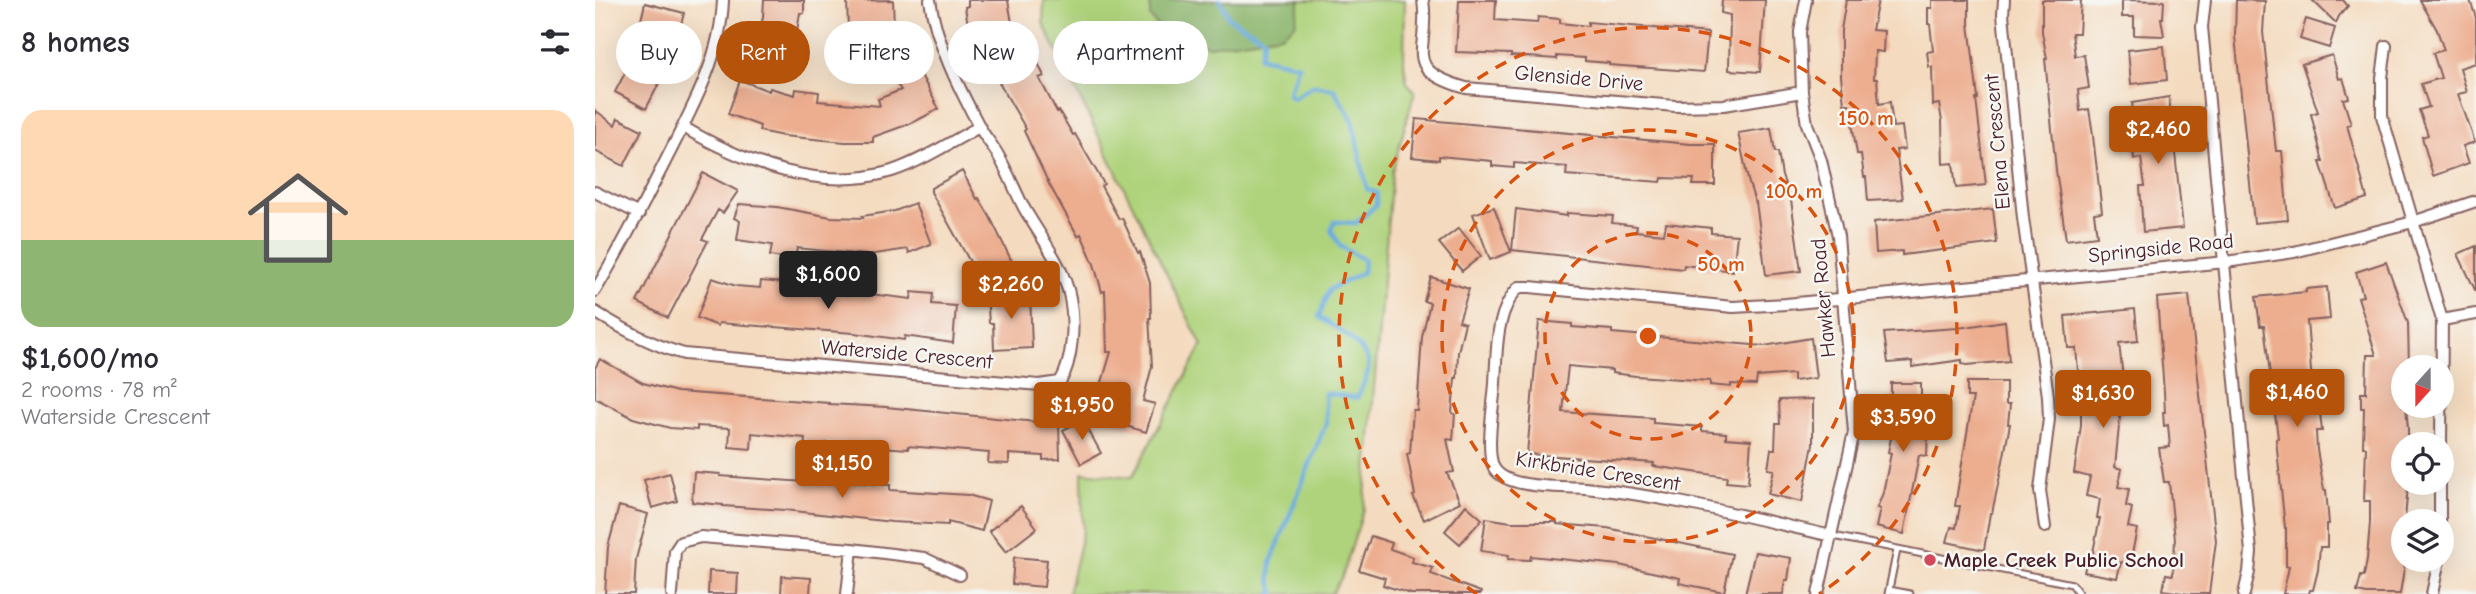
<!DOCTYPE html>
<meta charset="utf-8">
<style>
:root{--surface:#fff;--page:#f2f2f3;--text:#2b2b33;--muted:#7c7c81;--line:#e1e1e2;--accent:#b45309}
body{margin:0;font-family:"Comic Neue",sans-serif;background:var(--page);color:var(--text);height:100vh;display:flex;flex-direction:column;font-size:26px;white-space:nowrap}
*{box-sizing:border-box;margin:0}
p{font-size:23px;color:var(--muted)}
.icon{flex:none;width:38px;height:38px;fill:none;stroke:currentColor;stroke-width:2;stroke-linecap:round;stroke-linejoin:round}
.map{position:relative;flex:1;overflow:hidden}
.drawer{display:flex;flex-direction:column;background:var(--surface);width:595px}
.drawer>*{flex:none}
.banner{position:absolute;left:21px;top:21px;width:665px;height:63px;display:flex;gap:14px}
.needle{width:46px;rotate:201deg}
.tools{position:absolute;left:1796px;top:355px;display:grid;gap:14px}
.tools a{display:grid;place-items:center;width:63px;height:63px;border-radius:50%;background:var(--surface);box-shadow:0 7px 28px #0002;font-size:35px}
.price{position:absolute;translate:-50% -60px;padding:0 16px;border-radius:7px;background:var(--accent);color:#fff;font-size:23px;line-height:46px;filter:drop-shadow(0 2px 4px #0008)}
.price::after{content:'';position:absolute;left:50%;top:42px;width:21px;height:16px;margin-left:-10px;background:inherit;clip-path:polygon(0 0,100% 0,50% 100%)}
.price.current{background:#222;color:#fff}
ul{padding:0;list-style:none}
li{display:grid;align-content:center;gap:14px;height:371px;padding:0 21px}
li+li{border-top:2px solid var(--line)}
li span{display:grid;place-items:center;height:217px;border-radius:21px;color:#555}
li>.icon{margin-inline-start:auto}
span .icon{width:126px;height:126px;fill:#fffc;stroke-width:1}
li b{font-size:30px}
h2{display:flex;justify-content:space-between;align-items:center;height:84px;padding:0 21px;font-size:30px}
.pill{padding:0 24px;border-radius:32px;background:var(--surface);box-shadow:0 7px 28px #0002;font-size:24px;line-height:63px}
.pill.current{background:var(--accent);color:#fff}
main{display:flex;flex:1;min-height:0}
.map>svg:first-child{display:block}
.green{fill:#afd37c;stroke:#7c7954;stroke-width:2}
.forest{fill:#8bb56c;stroke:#6a6a4c;stroke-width:2}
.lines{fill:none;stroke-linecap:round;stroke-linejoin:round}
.stream{stroke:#6aacde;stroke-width:4.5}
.building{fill:#edad8f}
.lane-casing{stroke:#86615f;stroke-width:9}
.street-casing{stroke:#86615f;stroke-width:14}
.lane{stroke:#fff;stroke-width:5}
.street{stroke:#fff;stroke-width:10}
.ring{fill:none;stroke:#d8530f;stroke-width:3.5;stroke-dasharray:12 9}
.poi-dot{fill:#d1495b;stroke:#f6f6f2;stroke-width:2.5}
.labels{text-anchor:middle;stroke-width:5;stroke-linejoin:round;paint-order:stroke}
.street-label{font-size:21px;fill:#4a1f2b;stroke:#f6f6f2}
.poi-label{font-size:21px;font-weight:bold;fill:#4a1f2b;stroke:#f6f6f2;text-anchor:start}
.centre{fill:#d8530f;stroke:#f6f6f2;stroke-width:3.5}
.ring-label{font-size:21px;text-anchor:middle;font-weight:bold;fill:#d8530f;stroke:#f6f6f2;stroke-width:5;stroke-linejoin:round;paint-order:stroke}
</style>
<main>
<section class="drawer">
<h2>8 homes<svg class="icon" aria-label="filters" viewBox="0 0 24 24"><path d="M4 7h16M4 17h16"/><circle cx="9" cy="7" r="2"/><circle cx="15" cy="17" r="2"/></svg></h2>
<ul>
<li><span style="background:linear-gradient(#ffd9b3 60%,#8fb573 0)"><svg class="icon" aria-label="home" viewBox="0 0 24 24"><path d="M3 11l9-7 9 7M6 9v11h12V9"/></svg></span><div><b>$1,600/mo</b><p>2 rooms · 78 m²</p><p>Waterside Crescent</p></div></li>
</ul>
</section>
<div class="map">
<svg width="1881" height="594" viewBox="0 0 1881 594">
<rect width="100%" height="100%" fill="#f6f6f2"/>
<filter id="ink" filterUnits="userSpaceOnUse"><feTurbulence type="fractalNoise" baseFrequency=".0143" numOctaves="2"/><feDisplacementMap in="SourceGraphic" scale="14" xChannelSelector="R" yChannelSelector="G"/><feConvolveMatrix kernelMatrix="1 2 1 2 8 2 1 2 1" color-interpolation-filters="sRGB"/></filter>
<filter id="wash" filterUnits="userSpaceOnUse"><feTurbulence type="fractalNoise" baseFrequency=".00686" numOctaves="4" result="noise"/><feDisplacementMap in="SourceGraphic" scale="28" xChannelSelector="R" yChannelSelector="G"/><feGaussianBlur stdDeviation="1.57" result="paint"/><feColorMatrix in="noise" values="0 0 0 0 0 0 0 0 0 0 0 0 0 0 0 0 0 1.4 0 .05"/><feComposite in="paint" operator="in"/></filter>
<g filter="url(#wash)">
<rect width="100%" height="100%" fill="#f4dbbf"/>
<path class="green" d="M449,0H810L809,63L812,83L820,91L797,172L769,509L747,577L736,594H473L488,530L487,472L537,477L607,346L448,23Z"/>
<path class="forest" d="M555,0H705L700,25L686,35L614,46L565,29L555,17Z"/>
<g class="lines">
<path class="stream" d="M625,0L634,18L669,38L665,57L704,65L693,94L698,98L719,85L739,89L757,119L772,189L782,193L781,205L761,223L739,222L736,230L745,246L769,260L768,272L734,290L724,317C740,327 767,343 773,361C776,372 766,388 762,398L730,393L731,423L676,562L675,578L679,593L676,594"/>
</g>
<g id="blocks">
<path class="building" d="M169,0H209V13H205L199,49L202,50L197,70L159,61L168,17Z
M298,0L299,26L253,27L252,1Z
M373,0H413L418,29L425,26L449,76L444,78L462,112L464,111L478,135L480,134L509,184L506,186L524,219L527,218L543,253L545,252L555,283L556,318H554L557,366L548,401L560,404L551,432L497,416L516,352H512L510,291L507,292L499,264L486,234L483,236L454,184L429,131L431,129L394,65L379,31H374L370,7L373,6Z
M864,0H901L900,20L942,23L943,17L965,19V23L993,26V22L1113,33L1109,72L1014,65V63L990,61V58L962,56V59L916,56V54L861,52Z
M1127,0H1170L1165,72L1134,70L1135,15L1126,13Z
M1251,0H1283L1277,30L1289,31L1288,52L1280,51L1279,79H1282L1284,104L1295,102L1298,127L1307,126L1310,149L1301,150L1308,199L1273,201L1271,177H1269L1266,154H1262L1254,104H1249L1246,76V30Z
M1337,0H1374V24L1383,99H1381L1391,185L1361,188L1358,163L1348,164L1347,121L1344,104L1338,105L1337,67H1334L1332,52L1338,51L1335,24H1333V8H1337Z
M1447,0H1486L1484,33H1477L1480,56L1489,55L1492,74L1494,88L1483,90L1485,111L1494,109L1497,128L1507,212L1499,213L1502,236L1471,240L1461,170L1450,59H1452L1447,32Z
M1527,0L1569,1L1568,18H1566L1569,36L1539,35V17H1527Z
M1641,0L1670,1L1668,32L1681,151H1687L1693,220L1659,223L1640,36Z
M1717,0H1748L1753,6L1744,16L1741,23Z
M1825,0H1875L1881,18V63L1865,68L1872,92L1863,94L1880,142L1868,146L1874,163L1838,176L1827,137L1833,135L1824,110L1834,107L1826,84L1846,78L1838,53L1849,50L1842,30Z
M50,3L89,13L78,56L51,109L20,92L31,71L29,69L37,50L39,51Z
M1711,19L1740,28L1734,48L1705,39Z
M301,31L309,56L265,70L257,45Z
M1569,46L1572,80L1536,84L1533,50Z
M1737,55L1744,79L1748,78L1754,98L1748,99L1756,124L1752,125L1772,198L1740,208L1725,162H1728L1716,114L1723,112L1707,64Z
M326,75L344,109L317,123L278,137V142H250L188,136L164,131L165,126L133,114L145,80L174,91L175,88L200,95L201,89L224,92L223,101L285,106L283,99L306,90L303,86Z
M1574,97L1588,228L1548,232L1545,186H1550L1546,158L1539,159L1537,140L1546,139L1544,115L1539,116L1537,103Z
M0,110L20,125L23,118L47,130L29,166L0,151Z
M821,119L1095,144H1120V185H1098L1099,179L1067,178L1066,182L971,175L972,167L919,163V168L897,166V161L844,156V160L817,157Z
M1176,128L1180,152H1183L1187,176L1196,200L1206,271L1171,275L1161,202H1160L1153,180L1143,133Z
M367,171L382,199L384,198L395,217L423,274L388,290L374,260L336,192V188Z
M108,173L143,191L128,213L123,210L107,239L113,241L73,318L42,302Z
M320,203L336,244L314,253L313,249L273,255L202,248L200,260L175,256L177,245L142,240L145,221L139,218L144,204L182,207L236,217L268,218L267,216L300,211Z
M899,207L916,252L895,260L878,214Z
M921,209L972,216V213L1018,216L1017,223L1042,226L1041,231L1069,234L1071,223L1116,228V233L1142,235L1138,271L1089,265L1088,269L917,250Z
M1398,209L1402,243L1307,255V251L1281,253L1279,222Z
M864,228L886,256L867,271L844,243Z
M1881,246V292L1863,254Z
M1791,262L1813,323L1814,368H1808V406H1811L1813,429V444H1808V485H1813L1810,520H1808L1810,563L1805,594H1772L1762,592L1766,576H1769L1772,559L1775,522V501H1769L1771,447H1768L1769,408H1766V393H1771L1772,355H1781L1763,297L1768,296L1761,272Z
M836,277L874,289L864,321L870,323L863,352L862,378H860L857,413L860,414L858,440L852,439L859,472L852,473L865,502L829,520L818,496L820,495L812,454L815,453L818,410H822L827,337L835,303L829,301Z
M117,278L141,286L165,288L166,281L213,285L212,292L266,296V293L316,299L317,292L338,294L337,304L361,306L358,343L310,336L309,340L259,333L124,323L123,326L102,318Z
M1732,287L1735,319L1712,321L1718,396H1723L1727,431H1721L1722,450L1729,490H1731L1734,524H1732V547H1725L1723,570L1718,590H1715L1714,594H1688L1694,567L1691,566V528H1690L1681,439L1683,438L1669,326H1665L1661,297L1711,292V289Z
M435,293L437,348L399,350L398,323H394L392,295Z
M1594,295L1621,541L1614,594H1593L1568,590L1571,574L1578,575L1580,540L1574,482H1569L1564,448L1575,447L1573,425L1569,426L1568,412H1570L1569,392L1562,298Z
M1540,309L1543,341L1524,343L1530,396L1526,397L1527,416H1525L1520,467L1527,469L1523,487L1534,489L1531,506L1537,508L1533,527L1542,529L1535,564L1526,562L1522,578L1489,572L1493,556L1497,557L1505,518H1502L1505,499L1491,496L1495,477L1479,473L1486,426V404L1481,348H1473L1470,316Z
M944,321L977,324V327L1017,330V333L1169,346L1216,338L1221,378L1198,381V374L1162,377L1161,385L1136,384V387L1115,385V381L1041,376L1017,373V370L973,366L968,412L1058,418V423L1107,427V431L1131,433V438L1156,440L1153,484L1131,482L1132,477L1058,466L1059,463L932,454Z
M1410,321L1414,361L1372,365L1367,364V360L1317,367V361L1293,363L1289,333L1363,328Z
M5,359L48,383L82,392L234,403V404L291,407L441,422V425L464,424L465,459L448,460V456L414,454V464L393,463L394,453L313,446V449L231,443V453L209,451L210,438L157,433L156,449L134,447L135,428L102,426V430L75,428L38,418L0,398V368Z
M1372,382H1411V404H1415L1413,424H1415L1408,461L1397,513H1395L1389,550L1352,542L1356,527L1361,528L1365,506H1360L1378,397H1372Z
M1296,383H1326V401H1334L1332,456L1324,455L1309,534L1281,527L1285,509L1282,508L1288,493L1296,453L1293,452L1296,438Z
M1218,399V444L1207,502L1173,494L1179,470L1173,469L1176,449H1180L1181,424H1185L1184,400Z
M488,420L506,453L486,464L468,430Z
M99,472L125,474V476L225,483V480L295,485V490L373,495L394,501L387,531L353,522V525L297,522L190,510L128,506V505L97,502Z
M75,473L82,501L57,508L49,480Z
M871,505L887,519L865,544L850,531Z
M24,506L53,514L41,559L39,594H10L13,547Z
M426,506L442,528L411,552L394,531Z
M891,518L916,522H962V524L1012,528L1137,554L1129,592L1084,583L1085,578L1024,565L936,556L935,560L913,559L914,555L886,551Z
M776,536L797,543L795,549L818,557L817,562L838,568L836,574L886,592L885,594H816L788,585L790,578L764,570Z
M1160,552L1196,558L1193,580H1190L1188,594H1150Z
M419,557L452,560L449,587L417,584Z
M114,571L143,573L142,594H113Z
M187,576L216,578L215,594H186Z"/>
</g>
</g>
<g filter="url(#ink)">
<use href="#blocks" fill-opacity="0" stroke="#86615f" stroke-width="2"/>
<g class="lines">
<defs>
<path id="lane" d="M1238,536L1477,584L1484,594
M1294,590L1315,594
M1293,594L1302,550"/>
<path id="street" d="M828,0C836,51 803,68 871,88L1080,106L1129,105L1207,92
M1211,0L1205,32L1207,92L1212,124L1226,160L1243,236L1259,432L1223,594
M1409,0L1408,14L1428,218L1453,396L1454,419L1445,490L1450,527
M1610,0L1607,27L1656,552L1654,572L1649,594
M1791,46L1787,78V116L1847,320L1846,444
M88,127C150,163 225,193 297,171C325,162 358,141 384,127
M0,192L44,214
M0,291C25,250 47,207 69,164C95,112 126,59 128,0
M0,312C29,330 57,345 89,354L444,385L465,382C478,361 480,322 475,298C469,266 445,236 429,208C420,191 413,172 403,155C397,144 388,135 383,124C363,86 341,42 335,0
M1847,320L1881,314
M1845,522V483
M1237,536C1156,518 1074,496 990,488C968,486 912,490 899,468C890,451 899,403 900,383C902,350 900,312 924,287H935L1138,307L1191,304L1631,262L1699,252L1818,222L1881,201
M77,594L80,551L86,542L106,537L257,549L329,558L365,575
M252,594L257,549
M1837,594L1844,560"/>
</defs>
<use href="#lane" class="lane-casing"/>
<use href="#street" class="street-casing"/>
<use href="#lane" class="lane"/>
<use href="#street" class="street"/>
</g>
</g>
<g class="ring">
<circle cx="1053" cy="336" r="103"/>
<circle cx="1053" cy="336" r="206"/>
<path d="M882 594A309 309 0 1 1 1224 594"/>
</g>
<circle class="poi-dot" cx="1335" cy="560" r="7"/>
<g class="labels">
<g class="street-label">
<text transform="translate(984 78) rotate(5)" y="7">Glenside Drive</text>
<text transform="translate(1402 142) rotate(-95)" y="7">Elena Crescent</text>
<text transform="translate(1566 248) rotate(-6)" y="7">Springside Road</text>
<text transform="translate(1228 298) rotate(-95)" y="7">Hawker Road</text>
<text transform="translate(312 354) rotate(5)" y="7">Waterside Crescent</text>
<text transform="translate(1003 471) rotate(9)" y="7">Kirkbride Crescent</text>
</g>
<g class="poi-label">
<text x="1349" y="567">Maple Creek Public School</text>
</g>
</g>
<circle cx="1053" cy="336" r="10" class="centre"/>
<g class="ring-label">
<text x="1271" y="125">150 m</text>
<text x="1199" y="198">100 m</text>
<text x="1126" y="271">50 m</text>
</g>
</svg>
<div class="tools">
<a><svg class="needle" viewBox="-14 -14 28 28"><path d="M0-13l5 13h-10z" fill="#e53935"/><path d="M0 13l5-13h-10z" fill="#7c7c81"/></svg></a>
<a><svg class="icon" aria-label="locate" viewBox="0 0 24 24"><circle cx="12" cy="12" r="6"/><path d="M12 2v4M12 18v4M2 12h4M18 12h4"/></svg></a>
<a><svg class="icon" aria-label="layers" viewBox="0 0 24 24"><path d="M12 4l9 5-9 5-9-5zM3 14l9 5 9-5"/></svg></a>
</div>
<b class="price" style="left:1563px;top:166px">$2,460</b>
<b class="price current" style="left:233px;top:311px">$1,600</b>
<b class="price" style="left:416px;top:321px">$2,260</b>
<b class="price" style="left:1702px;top:429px">$1,460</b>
<b class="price" style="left:1508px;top:430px">$1,630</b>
<b class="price" style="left:487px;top:442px">$1,950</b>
<b class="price" style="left:1308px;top:454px">$3,590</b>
<b class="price" style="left:247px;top:500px">$1,150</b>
<div class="banner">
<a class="pill">Buy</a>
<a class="pill current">Rent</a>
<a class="pill">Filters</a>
<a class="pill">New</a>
<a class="pill">Apartment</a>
</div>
</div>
</main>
